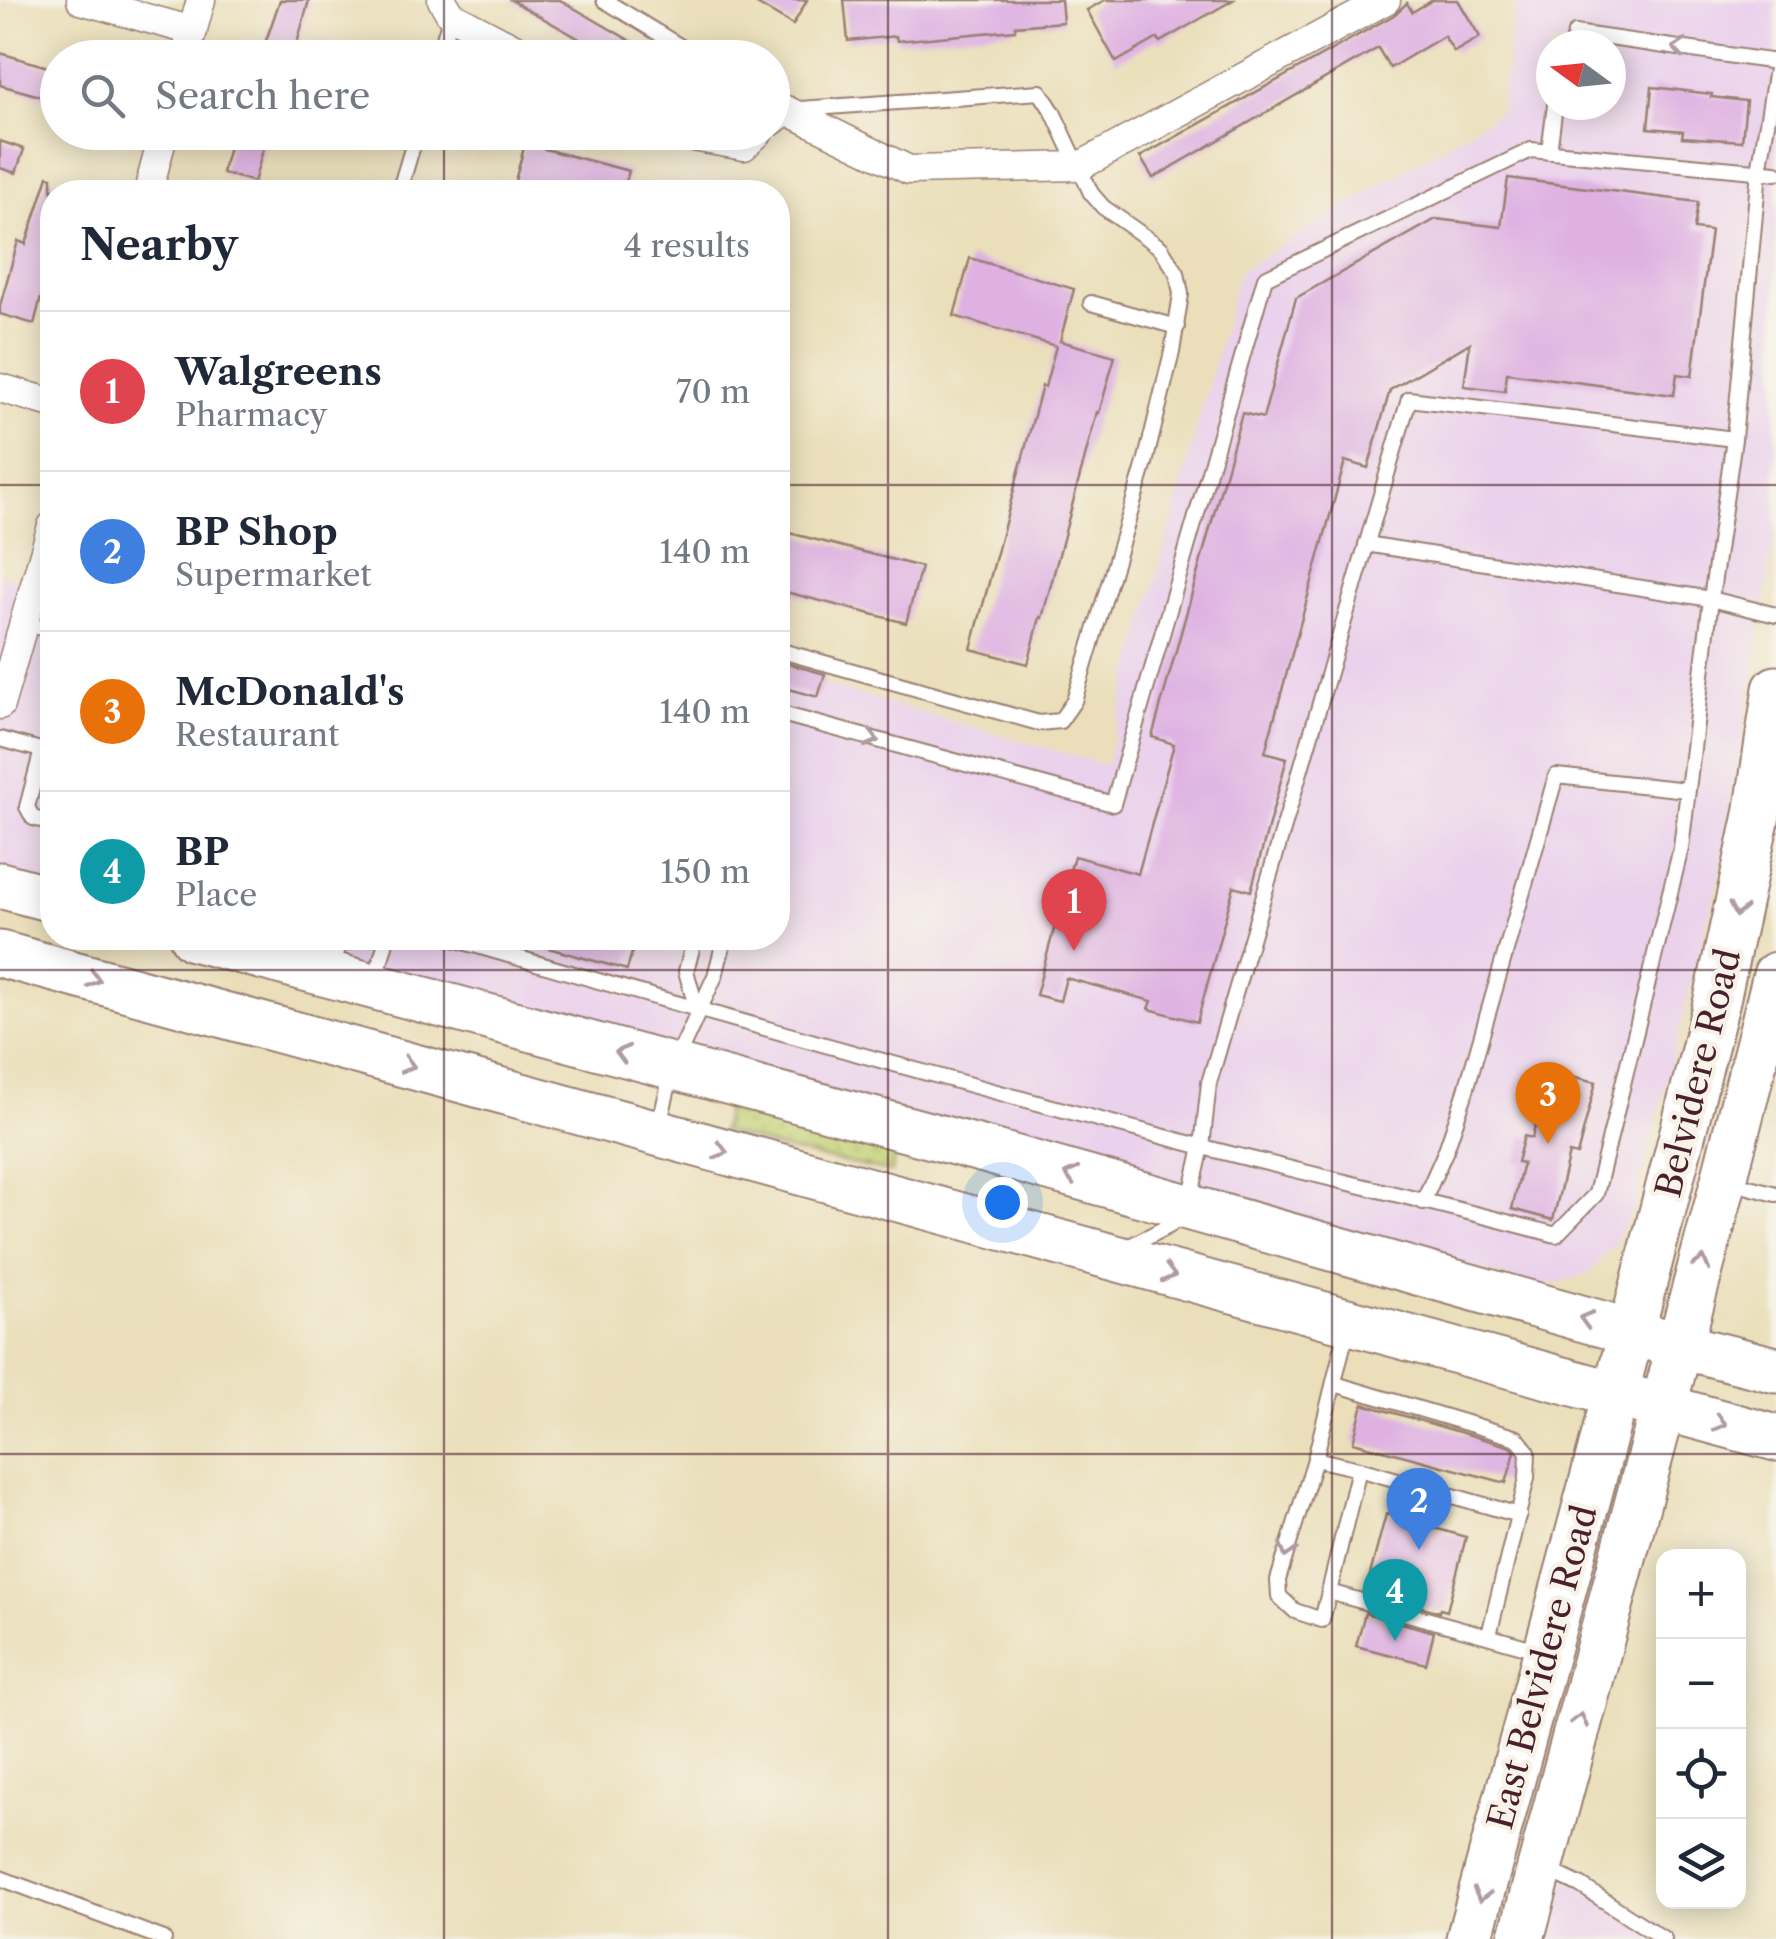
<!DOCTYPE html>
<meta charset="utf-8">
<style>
body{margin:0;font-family:"Libre Caslon Text",serif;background:#f2f2f3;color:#1f2937}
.controls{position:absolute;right:30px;bottom:30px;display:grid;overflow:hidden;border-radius:20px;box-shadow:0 5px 25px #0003}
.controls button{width:90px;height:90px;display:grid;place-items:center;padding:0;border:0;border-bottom:2px solid #e0e1e3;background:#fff;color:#1f2937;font:50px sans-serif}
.compass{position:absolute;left:1536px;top:30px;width:90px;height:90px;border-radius:50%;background:#fff;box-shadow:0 5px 25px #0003;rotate:285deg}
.you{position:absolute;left:1002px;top:1202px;width:35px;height:35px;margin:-25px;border:8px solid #fff;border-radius:50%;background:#1a73e8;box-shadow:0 0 0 15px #1a73e833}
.badge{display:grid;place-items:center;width:65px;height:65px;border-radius:50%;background:#c8321e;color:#fff;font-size:32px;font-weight:700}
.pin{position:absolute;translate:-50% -82px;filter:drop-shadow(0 2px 5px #0008)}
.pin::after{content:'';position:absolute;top:52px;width:35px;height:30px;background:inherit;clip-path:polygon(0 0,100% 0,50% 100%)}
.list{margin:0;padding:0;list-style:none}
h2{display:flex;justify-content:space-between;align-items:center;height:130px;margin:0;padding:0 40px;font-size:42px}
h2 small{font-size:32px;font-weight:400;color:#747a83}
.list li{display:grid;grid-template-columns:65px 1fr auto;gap:30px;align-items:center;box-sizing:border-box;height:160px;padding:0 40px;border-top:2px solid #e0e1e3}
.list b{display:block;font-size:38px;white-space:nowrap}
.list p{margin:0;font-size:32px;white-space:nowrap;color:#747a83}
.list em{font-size:32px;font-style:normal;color:#747a83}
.icon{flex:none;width:55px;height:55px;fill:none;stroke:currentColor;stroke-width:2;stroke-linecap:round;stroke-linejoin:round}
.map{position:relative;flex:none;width:1776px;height:1939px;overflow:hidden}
.search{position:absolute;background:#fff;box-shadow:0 5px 25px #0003;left:40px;top:40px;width:750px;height:110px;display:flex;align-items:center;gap:25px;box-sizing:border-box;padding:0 35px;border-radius:55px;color:#747a83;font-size:38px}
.panel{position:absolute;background:#fff;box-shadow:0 5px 25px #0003;left:40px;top:180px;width:750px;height:770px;border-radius:40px}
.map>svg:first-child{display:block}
.built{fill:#ead1ec;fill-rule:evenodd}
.grass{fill:url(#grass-dots);stroke:#867850;stroke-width:2.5}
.building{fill:#deb1e2}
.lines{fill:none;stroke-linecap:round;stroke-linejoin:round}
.service-casing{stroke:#9a7f72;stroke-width:18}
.minor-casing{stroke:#9a7f72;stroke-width:31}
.primary-casing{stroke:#9a7f72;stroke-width:49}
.service{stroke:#fff;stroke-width:14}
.minor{stroke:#fff;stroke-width:28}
.primary{stroke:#fff;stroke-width:45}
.oneway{stroke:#ae9aa0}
.grid{fill:none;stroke:#4a1f2b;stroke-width:2.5;stroke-opacity:0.55}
.labels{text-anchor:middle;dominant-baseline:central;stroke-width:9;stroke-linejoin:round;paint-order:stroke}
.street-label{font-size:35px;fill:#4a1f2b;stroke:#f7f3e8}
</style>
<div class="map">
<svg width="1776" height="1939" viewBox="0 0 1776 1939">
<defs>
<pattern id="grass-dots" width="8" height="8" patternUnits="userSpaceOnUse" patternTransform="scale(2.5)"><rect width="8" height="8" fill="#c2d274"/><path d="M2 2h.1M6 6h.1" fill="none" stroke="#a8b465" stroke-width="1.8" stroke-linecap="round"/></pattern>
</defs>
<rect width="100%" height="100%" fill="#f7f3e8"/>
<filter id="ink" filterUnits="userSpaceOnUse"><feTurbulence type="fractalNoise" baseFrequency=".01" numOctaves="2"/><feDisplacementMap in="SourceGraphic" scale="20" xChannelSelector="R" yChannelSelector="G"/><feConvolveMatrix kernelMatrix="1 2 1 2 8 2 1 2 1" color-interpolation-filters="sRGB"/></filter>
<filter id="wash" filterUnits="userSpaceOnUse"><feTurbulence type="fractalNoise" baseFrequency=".0048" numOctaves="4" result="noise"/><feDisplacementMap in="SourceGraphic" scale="40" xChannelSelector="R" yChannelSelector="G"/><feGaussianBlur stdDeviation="2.25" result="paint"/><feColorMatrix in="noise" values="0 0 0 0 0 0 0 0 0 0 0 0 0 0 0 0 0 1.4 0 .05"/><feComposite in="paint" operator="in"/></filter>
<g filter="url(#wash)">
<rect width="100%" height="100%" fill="#eadfba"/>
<g class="built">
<path d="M 1516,0 L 1776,0 L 1776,528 L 1723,861 L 1633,1211 L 1613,1245 L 1588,1274 L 1541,1287 L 238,938 L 778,938 L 778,672 L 1106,765 L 1239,272 L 1500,112 ZM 1551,45 L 1611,45 L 1611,105 L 1551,105 Z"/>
<polygon points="0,575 52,590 52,887 0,872"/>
<polygon points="1571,1864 1682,1939 1549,1939"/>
</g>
<polygon class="grass" points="727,1102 896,1149 891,1172 784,1150 722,1131"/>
<g id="blocks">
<g class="building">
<polygon points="280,0 309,0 293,58 260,58"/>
<polygon points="511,0 560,0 660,58 613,58"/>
<polygon points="750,0 807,0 793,25"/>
<polygon points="844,0 1061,0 1063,22 1015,26 1015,30 897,41 896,36 848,41"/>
<polygon points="1105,0 1233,0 1160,42 1158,38 1116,62 1087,10"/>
<polygon points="1433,0 1458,0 1480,37 1454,52 1444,36 1390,68 1378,48 1153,178 1140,157 1394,15 1407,3 1412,12"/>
<polygon points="0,53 58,70 58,101 0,85"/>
<polygon points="1652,87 1712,94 1711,97 1746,101 1742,141 1682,137 1683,131 1648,128"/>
<polygon points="233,132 268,132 254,182 222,173"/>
<polygon points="0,141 24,149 16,173 0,168"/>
<polygon points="525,144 629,171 623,192 512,192"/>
<polygon points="48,176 52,177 52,256 34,324 0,314 0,306 18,241 26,244"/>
<polygon points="1508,178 1698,202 1694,229 1711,231 1692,376 1677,374 1674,395 1507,373 1505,391 1464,386 1470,343 1390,390 1368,468 1345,461 1265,752 1287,758 1251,891 1234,886 1197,1022 1149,1009 1152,1001 1066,978 1060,1001 1036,995 1074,856 1138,874 1174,744 1152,737 1242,413 1263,418 1296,298 1436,219 1501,227"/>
<polygon points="970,258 1074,289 1060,341 1115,356 1099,413 1097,412 1042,618 1040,617 1028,664 971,649 1042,386 1045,387 1056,346 954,316"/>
<polygon points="778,530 921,567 906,623 778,590"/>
<polygon points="778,661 825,674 818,697 778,686"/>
<polygon points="535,938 636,938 627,970 534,944"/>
<polygon points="1539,1068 1596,1082 1577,1155 1569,1153 1553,1220 1512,1209 1523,1163 1517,1162 1524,1136 1532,1138 1543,1093 1533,1090"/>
<polygon points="1363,1404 1511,1447 1515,1452 1506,1483 1353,1442"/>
<polygon points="1386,1514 1466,1537 1447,1611 1440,1609 1439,1612 1366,1590"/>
<polygon points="1365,1613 1434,1632 1426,1664 1356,1646"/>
</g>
</g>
</g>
<g filter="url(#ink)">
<use href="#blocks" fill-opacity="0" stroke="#9a7f72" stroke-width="2.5"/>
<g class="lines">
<defs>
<g id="service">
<polyline points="604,0 699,58"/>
<polyline points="1573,45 1575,33 1776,62"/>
<polyline points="438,58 451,15"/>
<polyline points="772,102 786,110 1040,92 1053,112 1091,193 1103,207 1161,248 1177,273 1181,294 1172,352 1145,463 1074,701 1060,721 1039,723 778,650"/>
<polyline points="1549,152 1555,105"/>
<polyline points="399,192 417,132"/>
<polyline points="1091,303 1177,327"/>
<polyline points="1734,439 1759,171 1776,69"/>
<polyline points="24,623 52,631"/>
<polyline points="778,713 1113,804 1265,278 1531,150 1776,173"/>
<polyline points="0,739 52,753"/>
<polyline points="42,750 27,807 33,818 52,823"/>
<path d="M 450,938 C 700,1011 951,1081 1203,1147 C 1320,1177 1439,1203 1556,1235 L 1596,1194 L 1681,848 L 1711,599 L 1366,544"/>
<polyline points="695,938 686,971 697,1010"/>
<polyline points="330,970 342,938"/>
<polyline points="375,981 387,938"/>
<polyline points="658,1130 673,1067 715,976 725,938"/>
<polyline points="1730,1182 1776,1194"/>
<polyline points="1423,1202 1446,1150 1464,1097 1556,776 1687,790"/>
<polyline points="1126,1248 1169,1226 1188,1208 1202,1147 1209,1083 1409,399 1734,439 1711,599 1776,615"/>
<polyline points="1348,1325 1315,1459 1359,1469 1329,1592 1541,1651"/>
<polyline points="1335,1384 1517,1438 1528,1452 1527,1478 1489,1635"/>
<polyline points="1315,1459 1278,1580 1279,1596 1295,1611 1322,1620 1329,1592"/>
<polyline points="1359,1469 1519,1515"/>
<polyline points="1546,1869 1580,1885 1664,1939"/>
<polyline points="0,1878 164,1939"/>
</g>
<g id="minor">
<polyline points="81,0 193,31"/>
<polyline points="442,0 451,15 533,58"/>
<polyline points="185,58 201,0"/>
<polyline points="772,121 786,110 909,170 1080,166 1386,0"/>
<polyline points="680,132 687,136 744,146 759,132"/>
<polyline points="148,192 164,132"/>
<polyline points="0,388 52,403"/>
<polyline points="0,705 52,526"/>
</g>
<g id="primary">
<polyline points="0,885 52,899"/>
<polyline points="193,938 992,1152 1680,1346 1776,1370"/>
<polyline points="0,954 1776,1438"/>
<polyline points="1469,1939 1599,1457 1717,1000 1757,815 1776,689"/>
<polyline points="1521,1939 1724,1180 1776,975"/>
</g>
</defs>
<use href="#service" class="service-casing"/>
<use href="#minor" class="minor-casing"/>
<use href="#primary" class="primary-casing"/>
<use href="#service" class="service"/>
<use href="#minor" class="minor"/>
<use href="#primary" class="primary"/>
</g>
<defs><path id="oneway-chevron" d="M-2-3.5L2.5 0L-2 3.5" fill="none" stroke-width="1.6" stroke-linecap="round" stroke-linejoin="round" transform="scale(2.5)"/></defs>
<g class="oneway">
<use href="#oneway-chevron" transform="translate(1679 48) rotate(-172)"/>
<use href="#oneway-chevron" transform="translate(872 739) rotate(15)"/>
<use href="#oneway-chevron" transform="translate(1737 910) rotate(102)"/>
<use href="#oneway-chevron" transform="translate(94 979) rotate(15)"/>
<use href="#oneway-chevron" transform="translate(622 1053) rotate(-165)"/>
<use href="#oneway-chevron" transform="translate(408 1065) rotate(15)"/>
<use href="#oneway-chevron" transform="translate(721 1151) rotate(15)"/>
<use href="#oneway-chevron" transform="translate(1071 1175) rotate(-164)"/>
<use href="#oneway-chevron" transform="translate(1702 1263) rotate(-75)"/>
<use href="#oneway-chevron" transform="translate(1169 1274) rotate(15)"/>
<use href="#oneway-chevron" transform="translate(1586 1319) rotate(-164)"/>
<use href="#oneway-chevron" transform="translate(1720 1423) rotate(15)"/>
<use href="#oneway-chevron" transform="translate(1287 1551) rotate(107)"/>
<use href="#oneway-chevron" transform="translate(1580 1720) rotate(-75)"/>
<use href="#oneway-chevron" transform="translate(1481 1895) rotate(105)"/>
</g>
</g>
<path class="grid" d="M 444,0 L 444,58M 888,0 L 888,1939M 1332,0 L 1332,1939M 444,132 L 444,192M 0,485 L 52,485M 778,485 L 1776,485M 444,938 L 444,1939M 0,970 L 1776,970M 0,1454 L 1776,1454"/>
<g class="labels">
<g class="street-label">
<text transform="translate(1698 1073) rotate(-76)">Belvidere Road</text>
<text transform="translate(1542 1667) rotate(-75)">East Belvidere Road</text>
</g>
</g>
</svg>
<div class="controls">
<button>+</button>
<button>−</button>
<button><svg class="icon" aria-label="locate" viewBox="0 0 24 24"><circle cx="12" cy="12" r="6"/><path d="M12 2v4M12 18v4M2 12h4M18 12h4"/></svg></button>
<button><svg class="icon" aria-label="layers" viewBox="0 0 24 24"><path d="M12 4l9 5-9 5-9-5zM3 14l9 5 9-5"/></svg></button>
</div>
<svg class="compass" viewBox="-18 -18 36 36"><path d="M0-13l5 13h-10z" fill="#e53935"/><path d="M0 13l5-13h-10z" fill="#747a83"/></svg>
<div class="you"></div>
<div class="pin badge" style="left:1074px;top:951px;background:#e0444e">1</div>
<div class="pin badge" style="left:1419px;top:1550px;background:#3f7fe0">2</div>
<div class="pin badge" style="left:1548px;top:1144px;background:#e8710a">3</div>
<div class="pin badge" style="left:1395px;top:1641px;background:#0f9aa8">4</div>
<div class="search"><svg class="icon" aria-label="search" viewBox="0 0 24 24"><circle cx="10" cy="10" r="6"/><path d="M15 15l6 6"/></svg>Search here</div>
<section class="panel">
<h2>Nearby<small>4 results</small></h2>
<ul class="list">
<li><span class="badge" style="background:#e0444e">1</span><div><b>Walgreens</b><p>Pharmacy</p></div><em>70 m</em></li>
<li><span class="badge" style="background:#3f7fe0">2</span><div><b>BP Shop</b><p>Supermarket</p></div><em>140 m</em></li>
<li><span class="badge" style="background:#e8710a">3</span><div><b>McDonald's</b><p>Restaurant</p></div><em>140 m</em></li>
<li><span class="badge" style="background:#0f9aa8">4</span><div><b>BP</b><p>Place</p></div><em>150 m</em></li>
</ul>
</section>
</div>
